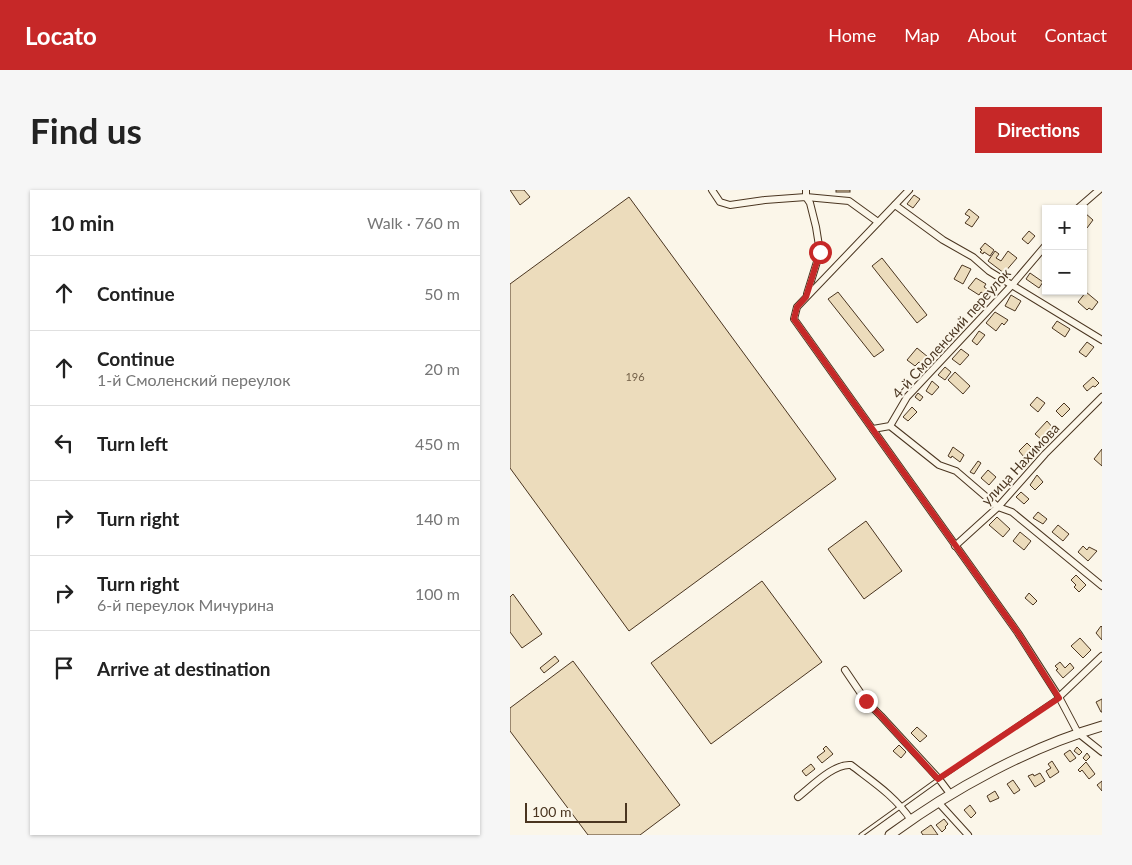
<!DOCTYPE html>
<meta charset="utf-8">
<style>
body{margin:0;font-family:Lato,sans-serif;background:#f6f6f6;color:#222}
.controls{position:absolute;right:15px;top:15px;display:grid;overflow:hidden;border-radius:0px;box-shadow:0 1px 4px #0004}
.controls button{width:45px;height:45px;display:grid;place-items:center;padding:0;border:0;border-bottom:1px solid #e0e0e0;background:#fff;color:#222;font:25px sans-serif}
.scale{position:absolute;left:15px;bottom:12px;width:102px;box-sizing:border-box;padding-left:5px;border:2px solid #4a3520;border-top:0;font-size:14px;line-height:18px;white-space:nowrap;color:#4a3520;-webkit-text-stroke:4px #fbf6e9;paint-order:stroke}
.stop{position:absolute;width:15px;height:15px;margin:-11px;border:4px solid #c62828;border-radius:50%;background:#fff}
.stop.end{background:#c62828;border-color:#fff;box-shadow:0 1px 5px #0008}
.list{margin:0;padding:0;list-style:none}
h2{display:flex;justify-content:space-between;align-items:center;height:65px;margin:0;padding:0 20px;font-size:21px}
h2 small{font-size:16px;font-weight:400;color:#767676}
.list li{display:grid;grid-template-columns:32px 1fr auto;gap:15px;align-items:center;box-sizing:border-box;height:75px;padding:0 20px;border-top:1px solid #e0e0e0}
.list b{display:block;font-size:19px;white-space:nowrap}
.list p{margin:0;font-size:16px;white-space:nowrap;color:#767676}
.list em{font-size:16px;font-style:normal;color:#767676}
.icon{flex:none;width:28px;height:28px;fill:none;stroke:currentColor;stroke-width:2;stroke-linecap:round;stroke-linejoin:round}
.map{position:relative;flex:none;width:592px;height:645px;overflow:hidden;border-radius:0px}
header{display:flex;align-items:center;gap:30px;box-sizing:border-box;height:70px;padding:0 25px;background:#c62828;color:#fff}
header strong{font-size:24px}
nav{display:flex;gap:28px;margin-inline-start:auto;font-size:18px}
.intro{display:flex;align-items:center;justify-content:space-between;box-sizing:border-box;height:120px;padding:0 30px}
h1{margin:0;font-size:35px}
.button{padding:12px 22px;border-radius:0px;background:#c62828;color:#fff;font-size:18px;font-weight:700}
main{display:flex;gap:30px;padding:0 30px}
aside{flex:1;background:#fff;border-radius:0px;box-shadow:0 1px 4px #0004}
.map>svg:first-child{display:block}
.building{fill:#ecdcbc;stroke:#4a3520}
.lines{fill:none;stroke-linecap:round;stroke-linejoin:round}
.service-casing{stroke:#4a3520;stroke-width:5}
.minor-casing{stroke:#4a3520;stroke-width:8}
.secondary-casing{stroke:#4a3520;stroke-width:11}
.service{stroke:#fbf6e9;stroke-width:3}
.minor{stroke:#fbf6e9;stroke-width:6}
.secondary{stroke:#fbf6e9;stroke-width:9}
.route{stroke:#c62828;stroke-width:6}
.labels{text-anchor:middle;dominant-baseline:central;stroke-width:4;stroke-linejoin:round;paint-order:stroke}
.number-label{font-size:11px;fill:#725f47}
.street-label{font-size:14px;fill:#4a3520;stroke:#fbf6e9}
</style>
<header>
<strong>Locato</strong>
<nav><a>Home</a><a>Map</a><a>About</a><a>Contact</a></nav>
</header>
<div class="intro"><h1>Find us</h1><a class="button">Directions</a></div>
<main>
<aside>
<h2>10 min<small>Walk · 760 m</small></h2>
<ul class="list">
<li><svg class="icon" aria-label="ahead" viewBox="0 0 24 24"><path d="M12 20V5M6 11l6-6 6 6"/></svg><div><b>Continue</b></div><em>50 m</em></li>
<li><svg class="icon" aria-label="ahead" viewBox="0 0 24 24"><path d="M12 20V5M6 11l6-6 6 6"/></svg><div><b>Continue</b><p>1-й Смоленский переулок</p></div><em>20 m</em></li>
<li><svg class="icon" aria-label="left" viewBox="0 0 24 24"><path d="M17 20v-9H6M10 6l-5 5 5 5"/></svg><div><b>Turn left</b></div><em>450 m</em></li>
<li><svg class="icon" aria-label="right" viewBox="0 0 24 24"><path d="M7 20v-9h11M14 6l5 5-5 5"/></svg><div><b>Turn right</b></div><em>140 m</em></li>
<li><svg class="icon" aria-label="right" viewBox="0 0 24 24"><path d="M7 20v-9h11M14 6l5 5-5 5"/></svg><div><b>Turn right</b><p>6-й переулок Мичурина</p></div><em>100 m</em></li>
<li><svg class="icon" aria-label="arrive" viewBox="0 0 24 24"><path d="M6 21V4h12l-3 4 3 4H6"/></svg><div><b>Arrive at destination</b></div></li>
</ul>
</aside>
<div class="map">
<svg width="592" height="645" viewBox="0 0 592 645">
<rect width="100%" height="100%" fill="#fbf6e9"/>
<g class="building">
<polygon points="0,0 14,0 20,7 10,15"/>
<rect x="326" y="0" width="14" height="2"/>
<polygon points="404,5 410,9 403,18 397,14"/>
<polygon points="119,7 326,289 119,441 0,278 0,94"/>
<polygon points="459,19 469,27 462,37 455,33 460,27 455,24"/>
<polygon points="575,23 583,30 577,38 574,36 573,37 573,25"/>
<polygon points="519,41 525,46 518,54 512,49"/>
<polygon points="475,53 484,60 480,66 474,62 473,64 470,62 472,60 470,59"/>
<polygon points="485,61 489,64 486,68 491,71 498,61 507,68 494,83 478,71"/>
<polygon points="372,68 417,125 407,133 362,76"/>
<polygon points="452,75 461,79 453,94 444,89"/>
<polygon points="520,83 533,92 529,98 516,89"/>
<polygon points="466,88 476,94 474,97 477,99 474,104 471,102 469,105 458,98"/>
<polygon points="328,102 374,160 364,167 318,109"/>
<polygon points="576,102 588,112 582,120 579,118 577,120 568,112"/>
<polygon points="501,105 511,111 505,121 495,116"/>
<polygon points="485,122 498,130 494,135 492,133 486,141 476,133"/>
<polygon points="547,131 560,139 555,147 542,138"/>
<polygon points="469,141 475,145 467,155 462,151"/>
<polygon points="577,152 584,157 576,167 569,162"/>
<polygon points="407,158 418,167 412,174 409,172 405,176 397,170"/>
<polygon points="451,159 459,165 450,175 442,169"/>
<polygon points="435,177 441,182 435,190 428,185"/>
<polygon points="445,182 460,196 453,204 438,190"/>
<polygon points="583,187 589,193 585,197 583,196 577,201 573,196"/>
<polygon points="422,191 429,197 422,205 416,201"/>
<polygon points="408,203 413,207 410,211 405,207"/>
<polygon points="527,207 535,213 528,222 520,215"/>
<polygon points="554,213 560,219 552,227 546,221"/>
<polygon points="402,217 407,222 398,231 393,227"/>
<polygon points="537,231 543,238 532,250 525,244"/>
<polygon points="517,253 523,259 514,267 509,261"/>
<polygon points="443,257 454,265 450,272 442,266 441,268 438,266"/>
<polygon points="592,259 592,276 584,269"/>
<polygon points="468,271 471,273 464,284 460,282"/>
<polygon points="478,280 486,287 479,295 471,288"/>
<polygon points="527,285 533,292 525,300 520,295"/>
<polygon points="511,302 519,309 514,314 506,307"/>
<polygon points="528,322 537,329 533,334 523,328"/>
<polygon points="487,327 500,339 493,347 479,335"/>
<polygon points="356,331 392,381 354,409 318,359"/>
<polygon points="548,335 559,344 553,351 542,342"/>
<polygon points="510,342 521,351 514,360 503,351"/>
<polygon points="573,356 577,360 579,357 587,361 578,371 568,362"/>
<polygon points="566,385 576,395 569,402 564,397 566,395 561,390"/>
<polygon points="252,391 312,472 201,554 141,473"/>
<polygon points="519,403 527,411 523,415 515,408"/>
<polygon points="3,404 32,444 12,458 0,442 0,407"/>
<polygon points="591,436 592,437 592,450 586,443"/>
<polygon points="570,448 581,460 573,468 561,456"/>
<polygon points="45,466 49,471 34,483 30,478"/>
<polygon points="63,471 170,615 130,645 78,645 0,541 0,518"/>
<polygon points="550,472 555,478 560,473 564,478 553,488 546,480 548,479 545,476"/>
<polygon points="592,509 592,522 591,522 586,512"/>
<polygon points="407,537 417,546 410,552 401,543"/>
<polygon points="389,555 396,562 391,568 383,561"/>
<polygon points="316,556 323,564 312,573 307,567 315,561 313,559"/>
<polygon points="567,557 572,562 569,565 564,561"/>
<polygon points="560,560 566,568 560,572 554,564"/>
<polygon points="577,563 580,567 576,571 573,568"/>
<polygon points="542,571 549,582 540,588 536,581 541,578 538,574"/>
<polygon points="576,572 585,584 579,589 572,580 570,582 568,580"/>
<polygon points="301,574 305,579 296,586 292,581"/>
<polygon points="530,583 535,591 525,597 518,586 523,584 524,586"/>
<polygon points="503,590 510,600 504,604 497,594"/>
<polygon points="592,591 592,601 587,595"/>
<polygon points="485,601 489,608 480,612 477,606"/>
<polygon points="460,615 466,623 461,628 454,620"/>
<polygon points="434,629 438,634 435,637 436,638 432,642 426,635"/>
<polygon points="421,635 428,645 413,645 411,642"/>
</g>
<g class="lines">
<defs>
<polyline id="service" points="351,645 429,589 549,507"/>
<g id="minor">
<polyline points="202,0 210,12 220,15 255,10 296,7 339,11 368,32"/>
<polyline points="296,0 296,7 300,13 306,37 310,62 297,104"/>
<polyline points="399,0 287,117 284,129 508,443 549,507 568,543 592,562"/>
<polyline points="385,15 433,50 463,67 479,81 592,150"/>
<polyline points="567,19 589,0"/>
<polyline points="380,236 429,275 446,281 488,317 502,322 592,396"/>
<polyline points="363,239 380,236 397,207 502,95 536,55"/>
<polyline points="445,356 488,317 535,264 592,207"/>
<polyline points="335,480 356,511 371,526 429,589 441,605"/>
<polyline points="549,507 592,466"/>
<path d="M 288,607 C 301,597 324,573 341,575 C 363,592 385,606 401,630"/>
<polyline points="428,612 458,645"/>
</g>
<path id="secondary" d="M 380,645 C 441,600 519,557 592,536"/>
</defs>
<use href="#service" class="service-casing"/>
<use href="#minor" class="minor-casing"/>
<use href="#secondary" class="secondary-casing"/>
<use href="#service" class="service"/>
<use href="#minor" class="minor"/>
<use href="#secondary" class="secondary"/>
</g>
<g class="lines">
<polyline class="route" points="310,62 296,107 287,117 284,129 508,443 549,508 428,589 371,526 356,511"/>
</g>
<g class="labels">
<g class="number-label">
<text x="125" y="186">196</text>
</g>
<g class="street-label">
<text transform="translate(441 143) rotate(-48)">4-й Смоленский переулок</text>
<text transform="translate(510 274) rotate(-47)">улица Нахимова</text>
</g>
</g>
</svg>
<div class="controls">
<button>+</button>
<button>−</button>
</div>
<div class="scale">100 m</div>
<div class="stop" style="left:310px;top:62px"></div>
<div class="stop end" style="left:356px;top:511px"></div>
</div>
</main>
